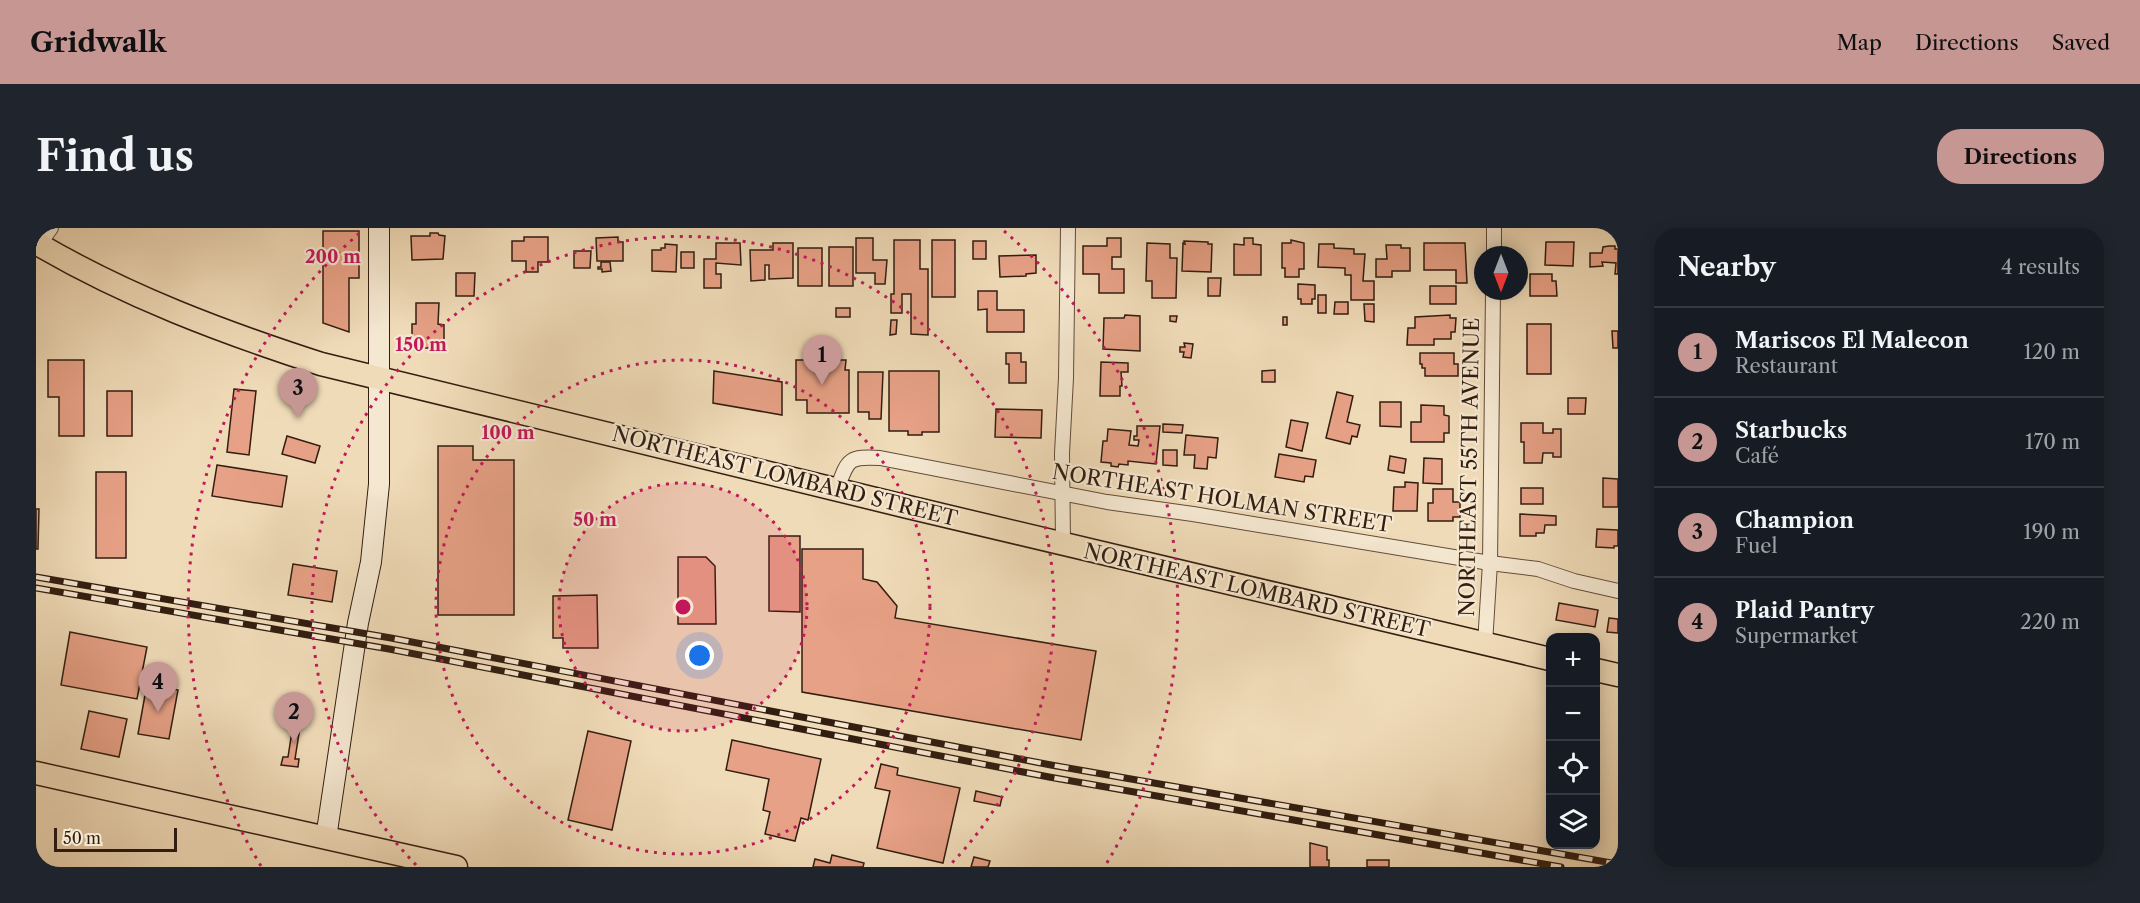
<!DOCTYPE html>
<meta charset="utf-8">
<style>
body{margin:0;font-family:"Libre Caslon Text",serif;background:#20242c;color:#f1f3f6}
.controls{position:absolute;right:18px;bottom:18px;display:grid;overflow:hidden;border-radius:12px;box-shadow:0 3px 15px #0003}
.controls button{width:54px;height:54px;display:grid;place-items:center;padding:0;border:0;border-bottom:2px solid #363941;background:#171b24;color:#f1f3f6;font:30px sans-serif}
.compass{position:absolute;left:1438px;top:18px;width:54px;height:54px;border-radius:50%;background:#171b24;box-shadow:0 3px 15px #0003;rotate:180deg}
.scale{position:absolute;left:18px;bottom:15px;width:123px;box-sizing:border-box;padding-left:6px;border:3px solid #321d10;border-top:0;font-size:16px;line-height:21px;white-space:nowrap;color:#321d10;-webkit-text-stroke:4px #f5e8d1;paint-order:stroke}
.you{position:absolute;left:664px;top:428px;width:21px;height:21px;margin:-15px;border:4px solid #fff;border-radius:50%;background:#1a73e8;box-shadow:0 0 0 9px #1a73e833}
.badge{display:grid;place-items:center;width:39px;height:39px;border-radius:50%;background:#c59692;color:#111;font-size:20px;font-weight:700}
.pin{position:absolute;translate:-50% -50px;filter:drop-shadow(0 2px 3px #0008)}
.pin::after{content:'';position:absolute;top:32px;width:21px;height:18px;background:inherit;clip-path:polygon(0 0,100% 0,50% 100%)}
.list{margin:0;padding:0;list-style:none}
h2{display:flex;justify-content:space-between;align-items:center;height:78px;margin:0;padding:0 24px;font-size:26px}
h2 small{font-size:20px;font-weight:400;color:#9ea1a6}
.list li{display:grid;grid-template-columns:39px 1fr auto;gap:18px;align-items:center;box-sizing:border-box;height:90px;padding:0 24px;border-top:2px solid #363941}
.list b{display:block;font-size:22px;white-space:nowrap}
.list p{margin:0;font-size:20px;white-space:nowrap;color:#9ea1a6}
.list em{font-size:20px;font-style:normal;color:#9ea1a6}
.icon{flex:none;width:33px;height:33px;fill:none;stroke:currentColor;stroke-width:2;stroke-linecap:round;stroke-linejoin:round}
.map{position:relative;flex:none;width:1582px;height:639px;overflow:hidden;border-radius:24px}
header{display:flex;align-items:center;gap:36px;box-sizing:border-box;height:84px;padding:0 30px;background:#c59692;color:#111}
header strong{font-size:28px}
nav{display:flex;gap:33px;margin-inline-start:auto;font-size:21px}
.intro{display:flex;align-items:center;justify-content:space-between;box-sizing:border-box;height:144px;padding:0 36px}
h1{margin:0;font-size:42px}
.button{padding:15px 27px;border-radius:24px;background:#c59692;color:#111;font-size:21px;font-weight:700}
main{display:flex;gap:36px;padding:0 36px}
aside{flex:1;background:#171b24;border-radius:24px;box-shadow:0 3px 15px #0003}
.map>svg:first-child{display:block}
.building{fill:#e7a186;stroke:#321d10;stroke-width:1.5}
.lines{fill:none;stroke-linecap:round;stroke-linejoin:round}
.street-casing{stroke:#624c3a;stroke-width:16}
.secondary-casing{stroke:#321d10;stroke-width:22}
.primary-casing{stroke:#321d10;stroke-width:25}
.street{stroke:#f5e8d1;stroke-width:14}
.secondary{stroke:#f5e8d1;stroke-width:20}
.primary{stroke:#f0dbb8;stroke-width:22}
.rail-casing{stroke:#321d10;stroke-width:7}
.rail{stroke:#f5e8d1;stroke-width:4.5;stroke-dasharray:14;stroke-linecap:butt}
.ring{fill:none;stroke:#c2185b;stroke-width:3;stroke-dasharray:3 6}
.labels{text-anchor:middle;dominant-baseline:central;stroke-width:4.5;stroke-linejoin:round;paint-order:stroke}
.street-label{font-size:21px;fill:#321d10;stroke:#f5e8d1}
.centre{fill:#c2185b;stroke:#f5e8d1;stroke-width:3}
.ring-label{font-size:18px;text-anchor:middle;font-weight:bold;fill:#c2185b;stroke:#f5e8d1;stroke-width:4.5;stroke-linejoin:round;paint-order:stroke}
</style>
<header>
<strong>Gridwalk</strong>
<nav><a>Map</a><a>Directions</a><a>Saved</a></nav>
</header>
<div class="intro"><h1>Find us</h1><a class="button">Directions</a></div>
<main>
<div class="map">
<svg width="1582" height="639" viewBox="0 0 1582 639">
<rect width="100%" height="100%" fill="#f0dbb8"/>
<filter id="stains"><feTurbulence type="fractalNoise" baseFrequency=".00333" numOctaves="4"/><feColorMatrix values="0 0 0 0 .2 0 0 0 0 .09 0 0 0 0 .02 0 0 0 .5 -.17"/></filter>
<radialGradient id="worn" r=".72"><stop offset=".6" stop-color="#630" stop-opacity="0"/><stop offset="1" stop-color="#630" stop-opacity=".3"/></radialGradient>
<g class="building">
<polygon points="287,3 323,3 323,50 313,50 313,104 287,95"/>
<polygon points="394,5 402,5 403,7 409,8 407,31 376,32 375,8 394,8"/>
<polygon points="488,9 512,9 512,34 502,34 502,44 490,44 490,33 476,33 476,13 488,13"/>
<polygon points="582,9 582,14 587,14 587,33 561,33 560,10"/>
<polygon points="820,10 837,10 837,32 851,32 849,56 839,56 839,45 820,45"/>
<polygon points="1071,10 1085,10 1085,29 1076,29 1076,41 1088,41 1088,65 1063,65 1063,46 1047,46 1047,18 1071,18"/>
<polygon points="1208,10 1217,10 1217,16 1225,17 1225,47 1198,47 1198,16 1208,17"/>
<polygon points="858,12 884,12 884,41 892,41 892,107 875,106 875,66 866,66 866,85 855,85 855,66 858,66"/>
<rect x="896" y="12" width="23" height="57"/>
<polygon points="1255,12 1268,15 1268,41 1263,41 1263,49 1249,49 1249,40 1246,40 1246,15 1255,15"/>
<rect x="937" y="13" width="13" height="18"/>
<polygon points="1148,13 1172,14 1172,16 1176,16 1175,44 1146,43 1147,15 1149,16"/>
<polygon points="1510,14 1538,14 1537,38 1509,37"/>
<polygon points="680,15 704,15 705,37 680,35 680,46 685,46 685,60 668,60 668,31 680,31"/>
<polygon points="737,15 757,15 757,50 733,51 733,37 729,37 729,52 715,53 714,22 737,22"/>
<polygon points="1111,15 1134,16 1134,30 1141,30 1140,70 1116,70 1116,53 1110,53"/>
<polygon points="1388,15 1429,15 1431,55 1420,55 1420,42 1388,42"/>
<polygon points="629,16 641,17 640,44 616,43 616,22 625,22 625,20 629,20"/>
<polygon points="1283,16 1298,16 1298,20 1318,21 1318,26 1329,26 1327,53 1338,53 1338,72 1315,72 1315,47 1309,47 1309,40 1282,39"/>
<polygon points="1350,17 1365,17 1365,20 1374,20 1374,43 1356,43 1356,49 1340,49 1340,31 1351,31"/>
<polygon points="1573,18 1579,18 1579,21 1582,21 1582,46 1579,46 1580,35 1566,34 1567,38 1554,39 1554,25 1566,25 1567,19"/>
<rect x="793" y="19" width="24" height="39"/>
<rect x="762" y="20" width="24" height="38"/>
<polygon points="538,23 555,23 554,40 538,40"/>
<rect x="645" y="24" width="13" height="16"/>
<polygon points="1000,27 1000,45 990,46 990,48 964,49 963,28"/>
<polygon points="565,34 574,34 575,43 566,44 566,41 562,41 562,39 565,39"/>
<polygon points="420,45 439,45 438,68 420,68"/>
<polygon points="1494,46 1516,46 1516,53 1520,53 1521,68 1494,68"/>
<polygon points="1172,50 1185,50 1184,68 1172,68"/>
<polygon points="1262,56 1279,57 1279,71 1276,71 1276,76 1265,76 1265,71 1262,71"/>
<rect x="1394" y="58" width="26" height="18"/>
<polygon points="942,63 961,63 961,82 988,82 988,104 951,104 951,81 942,82"/>
<rect x="1282" y="67" width="8" height="18"/>
<polygon points="1299,74 1312,74 1312,86 1298,86"/>
<polygon points="380,75 403,75 402,96 408,97 408,120 376,120 376,96 380,96"/>
<polygon points="1328,76 1338,76 1338,94 1329,93"/>
<rect x="800" y="80" width="14" height="9"/>
<polygon points="1089,87 1104,88 1104,123 1067,121 1068,90 1088,90"/>
<polygon points="1414,87 1414,90 1420,90 1419,104 1415,104 1415,111 1398,111 1398,117 1371,117 1372,100 1379,100 1379,89"/>
<polygon points="1134,88 1141,88 1140,94 1134,93"/>
<rect x="1247" y="89" width="4" height="8"/>
<polygon points="855,92 861,92 860,106 854,107"/>
<rect x="1491" y="96" width="24" height="50"/>
<polygon points="1576,103 1582,103 1582,120 1577,120"/>
<polygon points="1148,115 1157,116 1155,130 1147,129 1148,124 1144,124 1144,119 1149,119"/>
<polygon points="970,125 985,125 985,134 990,134 990,155 973,155 973,136 970,136"/>
<polygon points="1384,125 1418,125 1418,136 1422,136 1422,148 1389,148 1389,140 1386,140 1386,136 1384,136"/>
<polygon points="12,132 48,132 48,208 23,208 23,169 12,169"/>
<polygon points="760,132 810,132 809,142 813,142 813,185 771,185 771,172 760,172"/>
<polygon points="1065,134 1092,135 1092,144 1085,144 1086,158 1084,158 1084,168 1064,168"/>
<polygon points="1239,142 1239,154 1226,154 1226,143"/>
<polygon points="678,143 746,154 746,187 677,175"/>
<polygon points="853,143 903,143 903,204 886,204 886,207 872,207 872,203 853,203"/>
<polygon points="822,144 847,144 845,191 833,191 833,184 822,184"/>
<polygon points="198,161 220,163 213,227 191,224"/>
<rect x="71" y="163" width="25" height="45"/>
<polygon points="1301,164 1317,168 1311,194 1324,197 1321,209 1316,208 1314,216 1290,210"/>
<polygon points="1532,170 1550,170 1549,186 1532,186"/>
<polygon points="1344,174 1365,174 1365,199 1344,198"/>
<polygon points="1385,177 1408,178 1408,187 1413,188 1413,205 1408,205 1408,214 1375,214 1375,194 1385,194"/>
<polygon points="960,181 1006,182 1005,210 959,209"/>
<polygon points="1255,192 1272,195 1266,223 1250,219"/>
<polygon points="1485,195 1507,195 1507,205 1517,205 1517,201 1525,201 1525,229 1517,229 1517,225 1507,225 1506,235 1488,235 1488,214 1485,214"/>
<polygon points="1127,196 1147,197 1146,205 1127,204"/>
<polygon points="1101,198 1124,198 1120,236 1092,233 1092,237 1083,236 1082,239 1075,238 1075,235 1065,234 1067,213 1071,213 1072,201 1095,203 1093,217 1102,218 1103,212 1098,212 1098,208 1101,208"/>
<polygon points="1150,207 1182,210 1180,230 1172,229 1171,241 1158,240 1159,227 1148,227"/>
<polygon points="251,208 284,218 279,235 246,226"/>
<polygon points="402,218 437,218 437,232 478,232 478,387 402,387"/>
<polygon points="1127,222 1141,222 1141,238 1127,237"/>
<polygon points="1243,226 1280,232 1277,249 1269,248 1268,254 1239,249"/>
<polygon points="1354,228 1370,231 1368,245 1352,242"/>
<polygon points="1388,230 1406,231 1406,256 1387,255"/>
<polygon points="181,237 251,248 246,279 176,268"/>
<rect x="60" y="244" width="30" height="86"/>
<polygon points="1567,250 1582,251 1582,279 1567,279"/>
<polygon points="1369,254 1382,255 1381,283 1357,283 1358,259 1369,259"/>
<rect x="1485" y="260" width="22" height="16"/>
<polygon points="1397,261 1417,261 1417,274 1424,274 1424,289 1417,289 1417,293 1392,293 1392,275 1397,275"/>
<polygon points="0,281 3,281 2,321 0,321"/>
<polygon points="1484,286 1520,288 1520,297 1509,297 1508,305 1500,305 1500,308 1484,308"/>
<polygon points="1561,301 1582,302 1582,318 1578,318 1578,320 1560,319"/>
<polygon points="733,308 764,308 764,384 733,383"/>
<polygon points="766,321 827,321 827,351 841,354 861,378 859,390 1060,423 1045,512 766,464"/>
<polygon points="642,329 670,329 679,338 680,396 642,396"/>
<polygon points="257,336 301,343 296,374 252,367"/>
<polygon points="561,367 562,420 527,420 527,410 517,410 517,368"/>
<polygon points="1523,375 1562,382 1559,399 1520,392"/>
<polygon points="1573,390 1582,391 1582,405 1571,404"/>
<polygon points="34,404 111,419 101,471 25,457"/>
<polygon points="111,456 142,462 133,511 102,506"/>
<polygon points="53,483 91,491 83,529 45,521"/>
<polygon points="257,497 264,499 259,531 263,531 262,539 245,537 247,529 252,529"/>
<polygon points="552,503 595,513 576,602 532,592"/>
<polygon points="696,512 785,531 772,592 765,590 759,613 729,606 734,584 727,582 733,551 690,542"/>
<polygon points="845,536 862,540 861,547 924,560 907,635 841,620 854,563 839,560"/>
<polygon points="940,563 966,569 964,578 938,573"/>
<polygon points="1274,615 1291,619 1291,632 1293,632 1293,639 1274,639"/>
<polygon points="796,627 828,635 827,639 777,639 779,631 794,635"/>
<polygon points="938,629 954,633 952,639 935,639"/>
<rect x="1331" y="632" width="22" height="7"/>
</g>
<g class="lines">
<defs>
<g id="street">
<polyline points="3,17 15,0"/>
<polyline points="1458,27 1458,0"/>
<path d="M 801,261 C 812,232 811,228 844,230 L 1071,274 L 1157,286 L 1454,335 L 1502,341 L 1538,353 L 1582,363"/>
<polyline points="1027,315 1026,225 1030,150 1032,0"/>
<polyline points="1449,416 1454,335 1457,63"/>
</g>
<polyline id="secondary" points="290,610 322,395 335,334 343,256 343,0"/>
<g id="primary">
<path d="M 0,15 C 90,68 186,104 285,136 L 872,279 L 1514,431"/>
<polyline points="1560,442 1582,447"/>
<polyline points="0,545 420,639"/>
</g>
</defs>
<use href="#street" class="street-casing"/>
<use href="#secondary" class="secondary-casing"/>
<use href="#primary" class="primary-casing"/>
<use href="#street" class="street"/>
<use href="#secondary" class="secondary"/>
<use href="#primary" class="primary"/>
<defs>
<g id="rail">
<polyline points="0,349 355,410 1015,537 1582,636"/>
<polyline points="0,360 353,421 1013,549 1525,639"/>
</g>
</defs>
<use href="#rail" class="rail-casing"/>
<use href="#rail" class="rail"/>
</g>
<circle cx="647" cy="379" r="124" fill="#c2185b" fill-opacity=".12"/>
<g class="ring">
<circle cx="647" cy="379" r="124"/>
<circle cx="647" cy="379" r="247"/>
<path d="M380 637A371 371 0 1 1 914 637"/>
<path d="M225 638A495 495 0 0 1 326 3M968 3A495 495 0 0 1 1069 638"/>
</g>
<g class="labels">
<g class="street-label">
<text transform="translate(1433 239) rotate(-89)">NORTHEAST 55TH AVENUE</text>
<text transform="translate(749 248) rotate(14)">NORTHEAST LOMBARD STREET</text>
<text transform="translate(1186 270) rotate(9)">NORTHEAST HOLMAN STREET</text>
<text transform="translate(1221 362) rotate(13)">NORTHEAST LOMBARD STREET</text>
</g>
</g>
<circle cx="647" cy="379" r="9" class="centre"/>
<g class="ring-label">
<text x="297" y="35">200 m</text>
<text x="385" y="123">150 m</text>
<text x="472" y="211">100 m</text>
<text x="559" y="298">50 m</text>
</g>
<rect width="100%" height="100%" filter="url(#stains)"/>
<rect width="100%" height="100%" fill="url(#worn)"/>
</svg>
<div class="controls">
<button>+</button>
<button>−</button>
<button><svg class="icon" aria-label="locate" viewBox="0 0 24 24"><circle cx="12" cy="12" r="6"/><path d="M12 2v4M12 18v4M2 12h4M18 12h4"/></svg></button>
<button><svg class="icon" aria-label="layers" viewBox="0 0 24 24"><path d="M12 4l9 5-9 5-9-5zM3 14l9 5 9-5"/></svg></button>
</div>
<svg class="compass" viewBox="-18 -18 36 36"><path d="M0-13l5 13h-10z" fill="#e53935"/><path d="M0 13l5-13h-10z" fill="#9ea1a6"/></svg>
<div class="scale">50 m</div>
<div class="you"></div>
<div class="pin badge" style="left:786px;top:157px">1</div>
<div class="pin badge" style="left:258px;top:514px">2</div>
<div class="pin badge" style="left:262px;top:190px">3</div>
<div class="pin badge" style="left:122px;top:484px">4</div>
</div>
<aside>
<h2>Nearby<small>4 results</small></h2>
<ul class="list">
<li><span class="badge">1</span><div><b>Mariscos El Malecon</b><p>Restaurant</p></div><em>120 m</em></li>
<li><span class="badge">2</span><div><b>Starbucks</b><p>Café</p></div><em>170 m</em></li>
<li><span class="badge">3</span><div><b>Champion</b><p>Fuel</p></div><em>190 m</em></li>
<li><span class="badge">4</span><div><b>Plaid Pantry</b><p>Supermarket</p></div><em>220 m</em></li>
</ul>
</aside>
</main>
